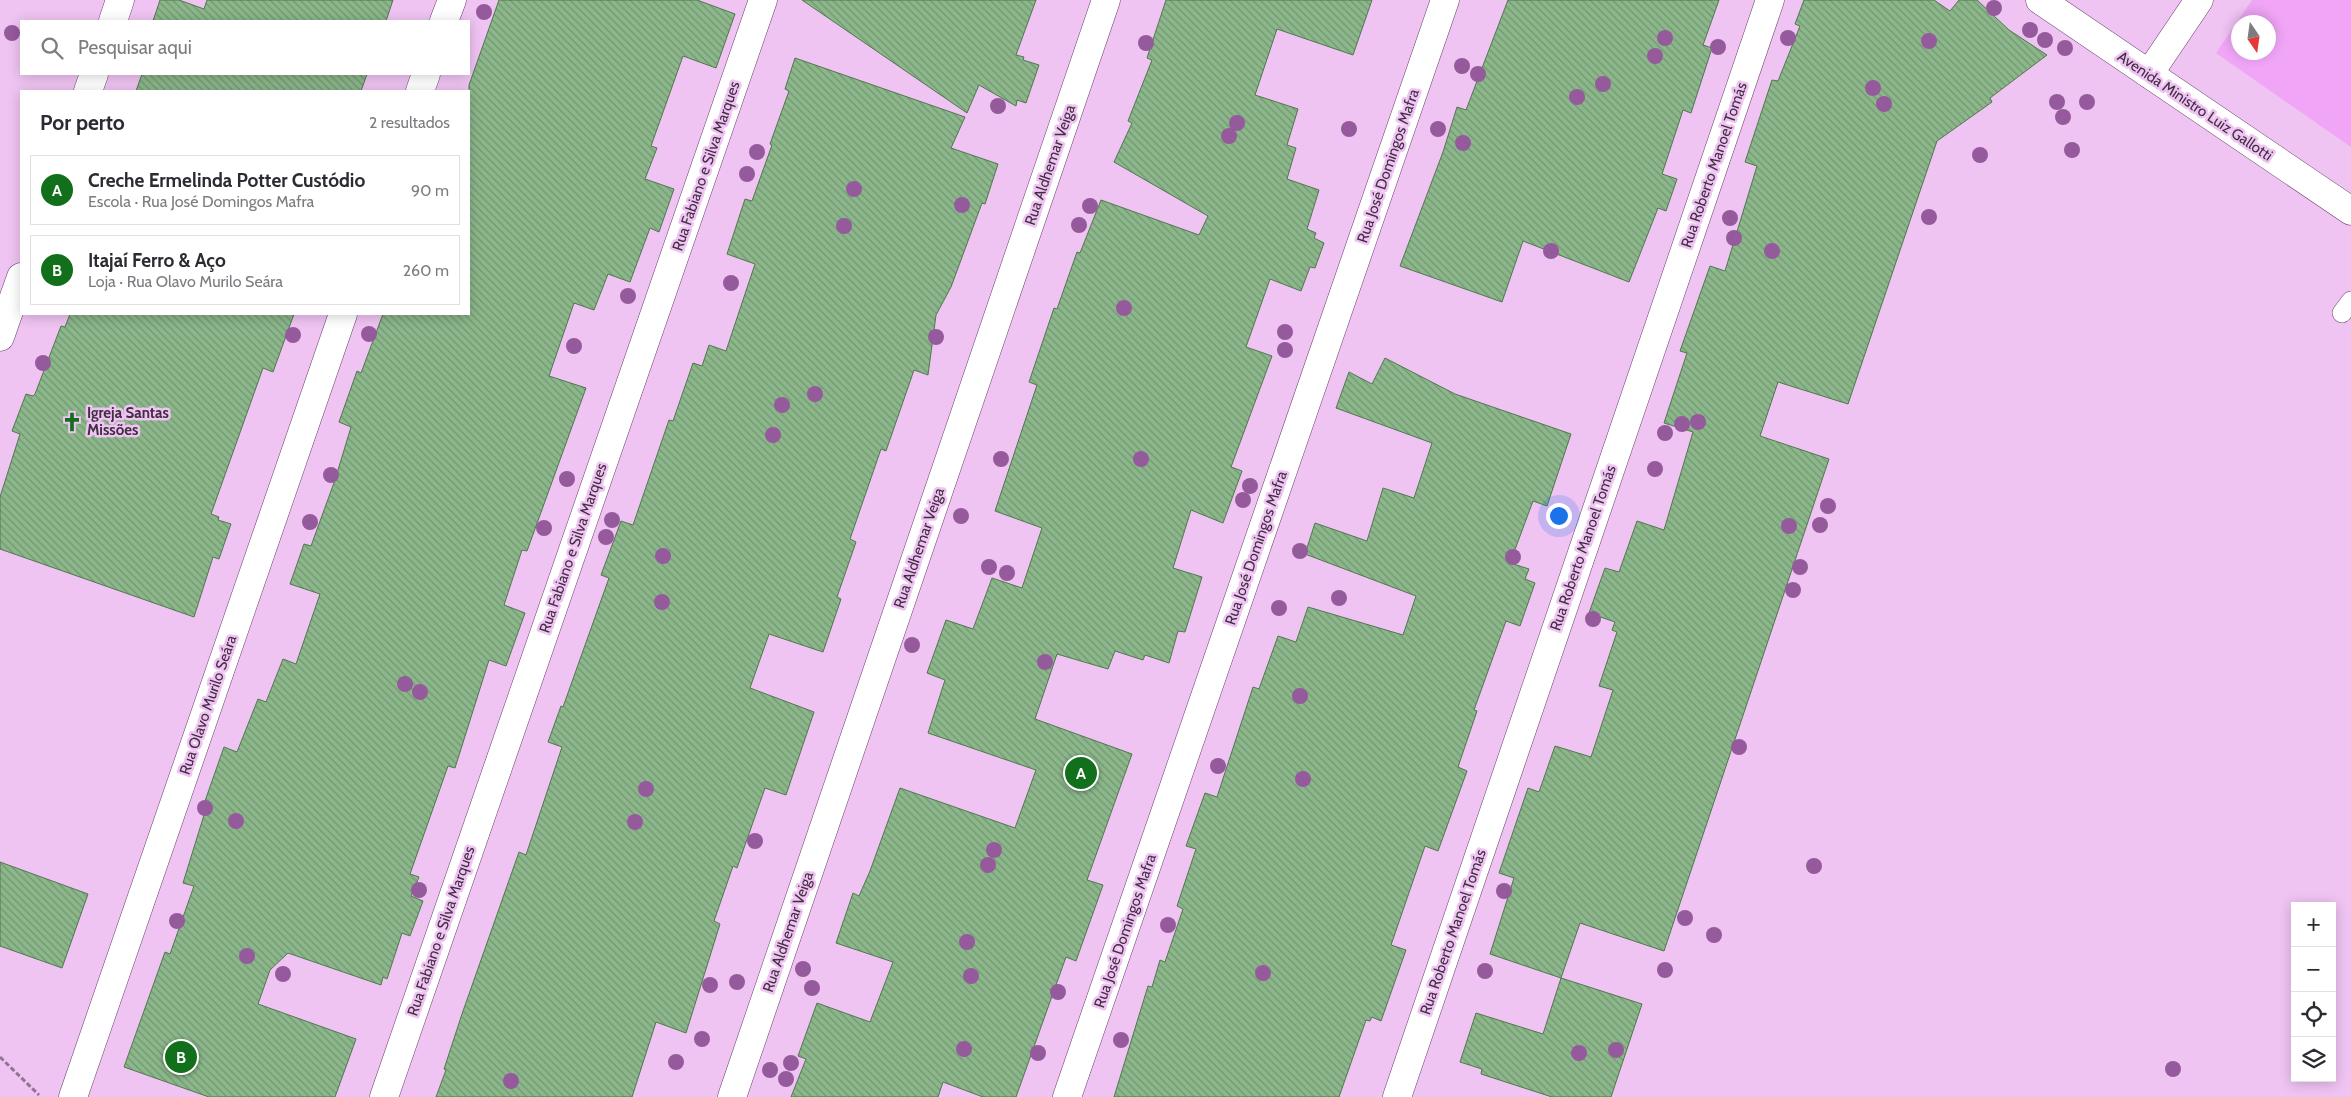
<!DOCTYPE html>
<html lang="pt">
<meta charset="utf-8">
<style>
body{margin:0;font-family:Cabin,sans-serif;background:#f2f2f3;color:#2b2b33}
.controls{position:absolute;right:15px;bottom:15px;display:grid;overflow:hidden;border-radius:0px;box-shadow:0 2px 12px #0003}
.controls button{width:45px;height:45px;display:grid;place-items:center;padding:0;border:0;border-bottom:1px solid #e1e1e2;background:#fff;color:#2b2b33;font:25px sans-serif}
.compass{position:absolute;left:2231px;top:15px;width:45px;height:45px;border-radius:50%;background:#fff;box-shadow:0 2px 12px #0003;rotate:167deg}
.you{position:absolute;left:1558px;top:515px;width:18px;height:18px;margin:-12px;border:4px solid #fff;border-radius:50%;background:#1a73e8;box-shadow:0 0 0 8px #1a73e833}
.badge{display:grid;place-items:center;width:32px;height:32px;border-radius:50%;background:#126f1c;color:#fff;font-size:16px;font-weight:700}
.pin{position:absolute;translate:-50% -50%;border:2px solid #fff;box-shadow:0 1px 5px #0006}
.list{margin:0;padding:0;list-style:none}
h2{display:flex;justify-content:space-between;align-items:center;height:65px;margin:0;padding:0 20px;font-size:21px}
h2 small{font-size:16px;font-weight:400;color:#7c7c81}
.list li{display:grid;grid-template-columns:32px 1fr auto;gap:15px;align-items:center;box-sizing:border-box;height:70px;margin:0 10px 10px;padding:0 10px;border:1px solid #e1e1e2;border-radius:0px}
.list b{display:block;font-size:19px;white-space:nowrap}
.list p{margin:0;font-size:16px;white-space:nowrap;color:#7c7c81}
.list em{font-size:16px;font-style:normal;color:#7c7c81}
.icon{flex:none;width:28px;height:28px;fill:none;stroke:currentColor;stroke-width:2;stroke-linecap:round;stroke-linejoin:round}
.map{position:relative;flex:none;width:2351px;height:1097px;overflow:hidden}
.search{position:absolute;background:#fff;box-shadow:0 2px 12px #0003;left:20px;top:20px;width:450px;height:55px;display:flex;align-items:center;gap:12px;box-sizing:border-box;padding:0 18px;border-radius:0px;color:#7c7c81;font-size:19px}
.panel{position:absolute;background:#fff;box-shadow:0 2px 12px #0003;left:20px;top:90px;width:450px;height:225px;border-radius:0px}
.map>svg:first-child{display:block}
.green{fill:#f0a5f7;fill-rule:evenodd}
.building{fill:url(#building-back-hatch);stroke:#4f784e}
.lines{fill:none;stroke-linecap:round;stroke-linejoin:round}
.service-casing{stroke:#664069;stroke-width:20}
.minor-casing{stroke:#664069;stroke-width:29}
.tertiary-casing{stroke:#664069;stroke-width:29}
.path{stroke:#917393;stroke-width:3;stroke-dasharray:5 2.5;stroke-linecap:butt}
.service{stroke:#fff;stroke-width:19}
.minor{stroke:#fff;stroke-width:28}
.tertiary{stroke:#fff;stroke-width:28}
.tree{fill:#955a9b}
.labels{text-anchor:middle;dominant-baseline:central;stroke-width:5;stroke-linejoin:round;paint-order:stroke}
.street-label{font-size:15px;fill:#402e41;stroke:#efc3f2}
.poi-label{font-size:15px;font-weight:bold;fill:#402e41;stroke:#efc3f2;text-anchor:start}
</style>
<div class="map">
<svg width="2351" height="1097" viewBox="0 0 2351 1097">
<defs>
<pattern id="building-back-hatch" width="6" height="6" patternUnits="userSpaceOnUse" patternTransform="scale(1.25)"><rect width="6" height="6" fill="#8bb78a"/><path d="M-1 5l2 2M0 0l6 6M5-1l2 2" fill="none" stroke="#739572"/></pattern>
</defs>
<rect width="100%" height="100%" fill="#efc3f2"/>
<path class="green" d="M 2252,0 L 2351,0 L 2351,147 L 2216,53 ZM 2268,22 L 2268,52 L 2238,52 L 2238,22 Z"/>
<g class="building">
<polygon points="160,0 179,0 204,9 207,0 393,0 386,21 153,21"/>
<polygon points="499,0 697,0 735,14 716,68 683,56 651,146 657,148 645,179 674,189 659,232 650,228 630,282 608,274 594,310 574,303 549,376 586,388 527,551 522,550 504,605 525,613 506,666 489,660 455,768 448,766 410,874 419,877 411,896 423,901 410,936 402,933 387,979 383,977 381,985 288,953 270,970 258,1004 356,1039 335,1097 209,1097 124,1067 165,952 170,954 194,886 183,883 208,802 205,801 224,747 237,752 258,699 266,702 283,659 296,664 320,594 290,584 304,544 311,546 335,480 351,427 339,422 357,371 361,373 383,314 469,314 469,85"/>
<polygon points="802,0 1036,0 1016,55 1024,57 1023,60 1039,65 1026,103 1017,100 1016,106 979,85 967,113"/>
<polygon points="1166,0 1372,0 1353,55 1277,29 1255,95 1298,109 1287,145 1296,148 1287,179 1319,190 1307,229 1316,233 1314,238 1324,243 1315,268 1310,267 1301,291 1270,279 1246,347 1272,356 1231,467 1242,471 1223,523 1191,510 1173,568 1202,577 1185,632 1178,631 1169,663 1145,655 1143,660 1115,651 1108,669 1057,654 1035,719 1132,754 1087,880 1103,885 1076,961 1066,957 1016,1097 983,1097 943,1082 938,1097 791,1097 806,1059 798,1056 817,1003 870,1022 893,962 836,943 853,893 859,896 870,871 900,788 1015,828 1036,770 928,733 945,680 927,673 946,620 973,629 992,578 1022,588 1042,528 995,511 1037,385 1029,382 1054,308 1057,309 1077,252 1080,253 1101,200 1199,235 1208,216 1114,162 1132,123 1128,121 1152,60 1147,58"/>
<polygon points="1508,0 1719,0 1703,45 1712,48 1691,113 1683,110 1662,174 1677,179 1666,211 1658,208 1629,282 1523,241 1502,302 1400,266 1443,152 1457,107 1466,110"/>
<polygon points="1804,0 1934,0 1950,11 1959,0 1977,0 2009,30 2047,55 1990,98 1992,102 1937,141 1848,404 1778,382 1760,436 1829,459 1664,951 1580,923 1561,978 1490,954 1514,878 1499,873 1528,788 1539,792 1555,746 1591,757 1613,690 1599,686 1617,632 1612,630 1615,622 1589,613 1605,568 1619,572 1637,521 1664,530 1693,432 1664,423 1687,353 1680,351 1710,266 1725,271 1757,166 1745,162 1772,80 1778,81 1800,26 1795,24"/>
<polygon points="795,58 965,117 951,148 998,164 985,204 982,203 951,287 936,315 928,375 914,370 886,451 881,449 850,539 856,542 837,597 841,599 823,652 769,634 750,688 814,712 786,795 765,788 737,868 733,866 714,921 720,924 686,1033 656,1022 632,1097 436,1097 446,1070 444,1069 462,1014 519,852 526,855 562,747 548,742 561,706 563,707 609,578 601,575 621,521 633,525 669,420 673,421 693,363 702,366 709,345 726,351 755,264 727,254 745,199 752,201 772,145 770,144 789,91 785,89"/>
<polygon points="142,74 367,74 361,91 136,91"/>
<polygon points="70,314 294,314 273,372 263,368 211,514 219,517 218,520 231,524 219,559 213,557 194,617 0,549 0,497 20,434 12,431 26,394 33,396 35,394 61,326 65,327"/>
<polygon points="1385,358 1455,394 1571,434 1547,506 1533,501 1510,563 1529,569 1525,579 1535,583 1520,626 1506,621 1474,710 1477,711 1458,767 1467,771 1438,851 1425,846 1391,945 1406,950 1381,1021 1372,1017 1370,1021 1366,1020 1339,1097 1114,1097 1148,986 1152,987 1160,960 1165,962 1183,909 1177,906 1196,849 1186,846 1205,793 1217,797 1253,687 1259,689 1278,636 1296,642 1308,607 1403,635 1416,596 1305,554 1315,523 1367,541 1383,488 1414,498 1432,443 1336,408 1349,372 1372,384"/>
<polygon points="0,862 88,894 62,968 0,946"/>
<polygon points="1561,978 1642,1004 1611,1097 1552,1097 1481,1074 1482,1069 1460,1062 1476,1013 1543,1034"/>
</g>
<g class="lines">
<defs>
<polyline id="service" points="2342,313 2351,301"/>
<g id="minor">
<polyline points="113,21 120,0"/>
<polyline points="444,21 452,0"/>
<polyline points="2149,74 2199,0"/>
<polyline points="88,91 94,74"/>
<polyline points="420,91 426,74"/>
<polyline points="0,337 21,277"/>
<polyline points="73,1097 343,314"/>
<polyline points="384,1097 763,0"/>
<polyline points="732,1097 1106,0"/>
<polyline points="1067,1097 1445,0"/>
<polyline points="1397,1097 1770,0"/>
</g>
<polyline id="tertiary" points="2040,0 2351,211"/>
</defs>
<use href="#service" class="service-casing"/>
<use href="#minor" class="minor-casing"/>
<use href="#tertiary" class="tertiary-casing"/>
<polyline class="path" points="0,1057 39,1095"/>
<use href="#service" class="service"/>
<use href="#minor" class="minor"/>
<use href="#tertiary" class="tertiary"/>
</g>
<g class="tree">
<circle cx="1994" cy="8" r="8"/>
<circle cx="484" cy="12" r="8"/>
<circle cx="2030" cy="30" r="8"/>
<circle cx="12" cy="33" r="8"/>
<circle cx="1665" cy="38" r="8"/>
<circle cx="1788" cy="38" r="8"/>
<circle cx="2045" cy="40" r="8"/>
<circle cx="1929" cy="41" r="8"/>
<circle cx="1146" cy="43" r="8"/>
<circle cx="1718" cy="47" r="8"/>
<circle cx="2065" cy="48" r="8"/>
<circle cx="1655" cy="56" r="8"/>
<circle cx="1462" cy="66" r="8"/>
<circle cx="1478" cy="74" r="8"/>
<circle cx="1603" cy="84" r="8"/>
<circle cx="1873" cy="88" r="8"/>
<circle cx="1577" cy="97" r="8"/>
<circle cx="2057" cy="102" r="8"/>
<circle cx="2087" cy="102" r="8"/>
<circle cx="1884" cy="104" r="8"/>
<circle cx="998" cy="106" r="8"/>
<circle cx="2063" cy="117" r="8"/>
<circle cx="1237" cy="123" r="8"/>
<circle cx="1349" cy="129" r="8"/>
<circle cx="1438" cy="129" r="8"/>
<circle cx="1229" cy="136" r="8"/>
<circle cx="1463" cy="143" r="8"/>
<circle cx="2072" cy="150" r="8"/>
<circle cx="757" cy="152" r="8"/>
<circle cx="1980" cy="155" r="8"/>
<circle cx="747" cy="174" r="8"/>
<circle cx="854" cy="189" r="8"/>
<circle cx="962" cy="205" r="8"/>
<circle cx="1090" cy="206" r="8"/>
<circle cx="1929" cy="217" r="8"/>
<circle cx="1730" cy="218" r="8"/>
<circle cx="1079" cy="225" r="8"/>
<circle cx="844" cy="226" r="8"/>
<circle cx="1734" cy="238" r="8"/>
<circle cx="1551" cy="251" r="8"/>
<circle cx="1772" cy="251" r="8"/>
<circle cx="731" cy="283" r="8"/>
<circle cx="628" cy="296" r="8"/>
<circle cx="1124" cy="308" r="8"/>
<circle cx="1285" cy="332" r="8"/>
<circle cx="369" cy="334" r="8"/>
<circle cx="293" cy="335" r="8"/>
<circle cx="936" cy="337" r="8"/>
<circle cx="574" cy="346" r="8"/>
<circle cx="1285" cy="350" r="8"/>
<circle cx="43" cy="363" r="8"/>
<circle cx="815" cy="394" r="8"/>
<circle cx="782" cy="405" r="8"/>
<circle cx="1698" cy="422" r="8"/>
<circle cx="1682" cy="424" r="8"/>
<circle cx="1665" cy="433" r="8"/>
<circle cx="773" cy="435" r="8"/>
<circle cx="1001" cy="459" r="8"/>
<circle cx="1141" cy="459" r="8"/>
<circle cx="1655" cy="469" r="8"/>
<circle cx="331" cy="475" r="8"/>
<circle cx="567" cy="479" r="8"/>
<circle cx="1250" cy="486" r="8"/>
<circle cx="1243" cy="500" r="8"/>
<circle cx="1828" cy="506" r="8"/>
<circle cx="961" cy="516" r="8"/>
<circle cx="612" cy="520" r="8"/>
<circle cx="310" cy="522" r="8"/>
<circle cx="1820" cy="525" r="8"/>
<circle cx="1789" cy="526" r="8"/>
<circle cx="544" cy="528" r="8"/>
<circle cx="606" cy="537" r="8"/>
<circle cx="1300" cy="551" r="8"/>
<circle cx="663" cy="556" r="8"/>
<circle cx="1513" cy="557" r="8"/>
<circle cx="989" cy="567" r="8"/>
<circle cx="1800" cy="567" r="8"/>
<circle cx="1007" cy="573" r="8"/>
<circle cx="1793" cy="590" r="8"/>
<circle cx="1339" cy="598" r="8"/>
<circle cx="662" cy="602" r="8"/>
<circle cx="1279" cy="608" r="8"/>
<circle cx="1593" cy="619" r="8"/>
<circle cx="912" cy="645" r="8"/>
<circle cx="1045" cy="662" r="8"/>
<circle cx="405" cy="684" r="8"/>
<circle cx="420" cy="692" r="8"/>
<circle cx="1300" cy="696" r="8"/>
<circle cx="1739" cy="747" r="8"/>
<circle cx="1218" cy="766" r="8"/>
<circle cx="1303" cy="779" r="8"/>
<circle cx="646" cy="789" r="8"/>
<circle cx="205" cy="808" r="8"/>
<circle cx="236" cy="821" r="8"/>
<circle cx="635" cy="822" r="8"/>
<circle cx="755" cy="841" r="8"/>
<circle cx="994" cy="850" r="8"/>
<circle cx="988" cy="865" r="8"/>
<circle cx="1814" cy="866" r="8"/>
<circle cx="419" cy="890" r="8"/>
<circle cx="1504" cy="891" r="8"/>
<circle cx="1685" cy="918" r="8"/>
<circle cx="177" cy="921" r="8"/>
<circle cx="1168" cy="925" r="8"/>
<circle cx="1714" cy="935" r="8"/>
<circle cx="967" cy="942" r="8"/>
<circle cx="247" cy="956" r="8"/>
<circle cx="803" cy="969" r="8"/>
<circle cx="1665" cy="970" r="8"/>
<circle cx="1485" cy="971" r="8"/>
<circle cx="1263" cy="973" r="8"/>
<circle cx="283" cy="974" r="8"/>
<circle cx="971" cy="976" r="8"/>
<circle cx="737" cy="982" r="8"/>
<circle cx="710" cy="985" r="8"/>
<circle cx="812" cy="988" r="8"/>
<circle cx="1058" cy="992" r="8"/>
<circle cx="702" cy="1039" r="8"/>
<circle cx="1121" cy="1040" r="8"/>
<circle cx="964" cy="1049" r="8"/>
<circle cx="1616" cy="1050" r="8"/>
<circle cx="1038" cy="1053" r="8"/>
<circle cx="1579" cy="1053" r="8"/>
<circle cx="676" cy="1062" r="8"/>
<circle cx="791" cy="1063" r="8"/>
<circle cx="2173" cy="1069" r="8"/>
<circle cx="770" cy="1070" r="8"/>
<circle cx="786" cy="1079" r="8"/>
<circle cx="511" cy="1081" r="8"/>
</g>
<defs>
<symbol id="church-bare" viewBox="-9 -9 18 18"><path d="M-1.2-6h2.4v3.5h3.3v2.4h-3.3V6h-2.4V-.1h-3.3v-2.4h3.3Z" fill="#126f1c" stroke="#efc3f2" stroke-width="2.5" paint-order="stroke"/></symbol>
</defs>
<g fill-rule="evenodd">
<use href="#church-bare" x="58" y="408" width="28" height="28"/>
</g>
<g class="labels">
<g class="street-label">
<text transform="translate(2195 106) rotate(34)">Avenida Ministro Luiz Gallotti</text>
<text transform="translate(1050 165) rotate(-71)">Rua Aldhemar Veiga</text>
<text transform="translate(1714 165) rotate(-71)">Rua Roberto Manoel Tomás</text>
<text transform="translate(706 166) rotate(-71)">Rua Fabiano e Silva Marques</text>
<text transform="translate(1388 166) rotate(-71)">Rua José Domingos Mafra</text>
<text transform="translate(573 548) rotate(-71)">Rua Fabiano e Silva Marques</text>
<text transform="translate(919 548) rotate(-71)">Rua Aldhemar Veiga</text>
<text transform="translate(1256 548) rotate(-71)">Rua José Domingos Mafra</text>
<text transform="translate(1583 548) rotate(-71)">Rua Roberto Manoel Tomás</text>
<text transform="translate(208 705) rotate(-71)">Rua Olavo Murilo Seára</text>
<text transform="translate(441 931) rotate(-71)">Rua Fabiano e Silva Marques</text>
<text transform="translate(1125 931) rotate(-71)">Rua José Domingos Mafra</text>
<text transform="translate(788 932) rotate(-71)">Rua Aldhemar Veiga</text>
<text transform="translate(1453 932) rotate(-71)">Rua Roberto Manoel Tomás</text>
</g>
<g class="poi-label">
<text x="87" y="413">Igreja Santas<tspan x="87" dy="17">Missões</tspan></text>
</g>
</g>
</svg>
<div class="controls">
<button>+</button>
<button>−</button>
<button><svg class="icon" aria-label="locate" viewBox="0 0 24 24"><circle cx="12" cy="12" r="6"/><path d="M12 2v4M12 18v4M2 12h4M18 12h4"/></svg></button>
<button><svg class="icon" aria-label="layers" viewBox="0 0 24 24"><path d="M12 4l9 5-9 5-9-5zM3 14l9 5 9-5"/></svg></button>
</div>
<svg class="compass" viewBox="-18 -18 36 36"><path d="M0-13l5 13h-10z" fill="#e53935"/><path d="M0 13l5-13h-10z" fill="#7c7c81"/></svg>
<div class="you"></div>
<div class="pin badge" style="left:1081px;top:773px">A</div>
<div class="pin badge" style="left:181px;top:1057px">B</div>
<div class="search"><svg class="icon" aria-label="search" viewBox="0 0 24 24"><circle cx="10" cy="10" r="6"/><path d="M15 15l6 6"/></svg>Pesquisar aqui</div>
<section class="panel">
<h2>Por perto<small>2 resultados</small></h2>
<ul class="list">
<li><span class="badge">A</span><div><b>Creche Ermelinda Potter Custódio</b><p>Escola · Rua José Domingos Mafra</p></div><em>90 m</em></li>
<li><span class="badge">B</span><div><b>Itajaí Ferro &amp; Aço</b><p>Loja · Rua Olavo Murilo Seára</p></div><em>260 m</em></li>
</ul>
</section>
</div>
